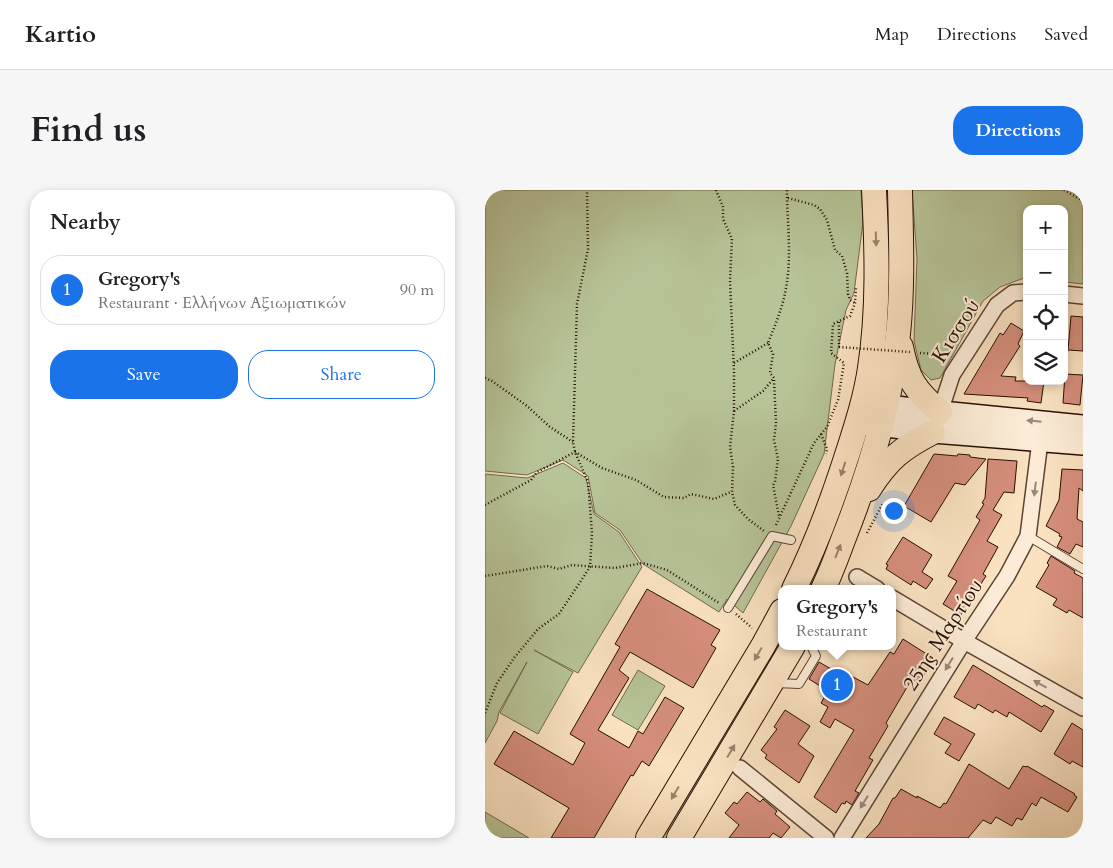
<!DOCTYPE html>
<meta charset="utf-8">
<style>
body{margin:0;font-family:Cardo,serif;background:#f6f6f6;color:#202124}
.controls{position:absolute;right:15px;top:15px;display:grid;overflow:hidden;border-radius:10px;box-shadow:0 2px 8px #0003}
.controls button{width:45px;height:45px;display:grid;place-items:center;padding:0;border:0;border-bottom:1px solid #e0e0e0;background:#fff;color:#202124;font:25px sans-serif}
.you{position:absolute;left:408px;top:320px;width:18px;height:18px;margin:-12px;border:4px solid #fff;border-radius:50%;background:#1a73e8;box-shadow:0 0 0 8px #1a73e833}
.badge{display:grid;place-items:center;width:32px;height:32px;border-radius:50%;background:#1a73e8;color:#fff;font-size:16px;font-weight:700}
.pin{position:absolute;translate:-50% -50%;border:2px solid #fff;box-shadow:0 1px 5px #0006}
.popup{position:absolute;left:293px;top:395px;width:118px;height:65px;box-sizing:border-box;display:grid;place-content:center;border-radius:10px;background:#fff;filter:drop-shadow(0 1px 4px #0005);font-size:16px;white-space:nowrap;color:#757577}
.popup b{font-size:19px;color:#202124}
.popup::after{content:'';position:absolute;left:50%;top:100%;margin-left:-10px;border:10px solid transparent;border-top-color:#fff}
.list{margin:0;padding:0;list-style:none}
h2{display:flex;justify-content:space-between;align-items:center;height:65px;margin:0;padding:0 20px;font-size:21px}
h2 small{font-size:16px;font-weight:400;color:#757577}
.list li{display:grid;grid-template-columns:32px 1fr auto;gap:15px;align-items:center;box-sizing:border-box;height:70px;margin:0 10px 10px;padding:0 10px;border:1px solid #e0e0e0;border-radius:20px}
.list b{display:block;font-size:19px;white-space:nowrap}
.list p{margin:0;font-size:16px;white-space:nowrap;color:#757577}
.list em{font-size:16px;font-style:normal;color:#757577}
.actions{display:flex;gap:10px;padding:15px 20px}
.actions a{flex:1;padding:11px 0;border:1px solid #1a73e8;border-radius:20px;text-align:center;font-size:18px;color:#1a73e8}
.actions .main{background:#1a73e8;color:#fff}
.icon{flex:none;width:28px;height:28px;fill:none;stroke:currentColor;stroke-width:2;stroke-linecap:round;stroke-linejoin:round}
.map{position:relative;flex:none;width:598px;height:648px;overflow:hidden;border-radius:20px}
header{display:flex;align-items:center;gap:30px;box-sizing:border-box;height:70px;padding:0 25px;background:#fff;border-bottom:1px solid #e0e0e0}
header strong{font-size:24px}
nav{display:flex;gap:28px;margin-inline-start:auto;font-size:18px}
.intro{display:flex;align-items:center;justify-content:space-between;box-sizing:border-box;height:120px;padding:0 30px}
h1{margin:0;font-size:35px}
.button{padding:12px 22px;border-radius:20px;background:#1a73e8;color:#fff;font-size:18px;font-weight:700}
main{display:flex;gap:30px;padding:0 30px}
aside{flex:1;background:#fff;border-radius:20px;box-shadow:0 2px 8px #0003}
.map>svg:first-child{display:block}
.green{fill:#b7c498;stroke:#6f694e}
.building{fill:#d58e7c;stroke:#270e03}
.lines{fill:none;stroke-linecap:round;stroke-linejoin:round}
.lane-casing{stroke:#5c4332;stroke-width:10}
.street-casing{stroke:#5c4332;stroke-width:18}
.secondary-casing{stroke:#270e03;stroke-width:24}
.primary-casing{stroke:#270e03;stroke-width:26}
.path{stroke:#270e03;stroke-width:2.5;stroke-dasharray:1 2.5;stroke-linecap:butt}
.lane{stroke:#fcecd7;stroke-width:8}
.street{stroke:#fcecd7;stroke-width:15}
.secondary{stroke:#fcecd7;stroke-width:21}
.primary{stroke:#fae2c1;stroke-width:24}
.path-bridge{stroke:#270e03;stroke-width:2.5;stroke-dasharray:1 2.5;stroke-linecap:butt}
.oneway{fill:#9b836c}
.oneway2{fill:#9c8878}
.labels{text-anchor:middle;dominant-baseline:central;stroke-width:4;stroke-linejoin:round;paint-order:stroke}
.street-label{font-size:21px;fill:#270e03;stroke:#fcecd7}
</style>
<header>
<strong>Kartio</strong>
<nav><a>Map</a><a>Directions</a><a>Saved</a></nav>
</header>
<div class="intro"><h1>Find us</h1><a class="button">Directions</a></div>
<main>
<aside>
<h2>Nearby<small></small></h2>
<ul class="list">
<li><span class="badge">1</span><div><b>Gregory's</b><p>Restaurant · Ελλήνων Αξιωματικών</p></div><em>90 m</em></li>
</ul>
<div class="actions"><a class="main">Save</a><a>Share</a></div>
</aside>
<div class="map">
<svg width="598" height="648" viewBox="0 0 598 648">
<rect width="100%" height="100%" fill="#fae2c1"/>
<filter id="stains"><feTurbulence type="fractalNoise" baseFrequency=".004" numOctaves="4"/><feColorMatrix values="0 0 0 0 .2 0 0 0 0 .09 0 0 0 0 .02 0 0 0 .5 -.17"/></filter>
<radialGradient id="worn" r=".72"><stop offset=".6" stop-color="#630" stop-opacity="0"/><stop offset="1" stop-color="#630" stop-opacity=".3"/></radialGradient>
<g class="green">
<polygon points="0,0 376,0 378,32 369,103 361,120 350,174 339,264 306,336 258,423 242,409 234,422 158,374 135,340 110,323 103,286 78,270 42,285 0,281"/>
<polygon points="427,0 598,0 598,94 579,92 579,19 542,19 542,88 539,88 515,97 498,111 455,188 446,190 436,180 429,151 432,69"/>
<polygon points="381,245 381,250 347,354 326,399 316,399 376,251"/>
<polygon points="78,273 101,288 109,324 134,342 157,377 93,483 49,460 88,482 53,544 15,523 42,472 14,522 12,531 0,553 0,284 42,288"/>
<polygon points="297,434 297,451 182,648 173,648"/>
<polygon points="153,480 180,496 153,540 127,525"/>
<polygon points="0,622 44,648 0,648"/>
</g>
<g class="building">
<polygon points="586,126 598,127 598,161 583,160"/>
<polygon points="526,133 539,141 533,154 535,156 516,186 531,187 530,191 559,191 556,213 542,211 543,208 479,204 515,143 518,145"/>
<polygon points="580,184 598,185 595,215 578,213"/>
<polygon points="449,264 472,266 473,264 485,265 485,267 501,269 480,295 470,293 446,332 419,316"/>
<polygon points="503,269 532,271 529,303 519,302 508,320 517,325 502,351 513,357 498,384 501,386 476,425 458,414 472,391 463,386 495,330 491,327 499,314 497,313 500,308"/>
<polygon points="577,279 598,280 598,301 594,298 592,329 598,332 598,357 591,354 585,364 572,357 577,347 574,346 575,344 561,336 574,310"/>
<polygon points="418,347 447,365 437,382 448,389 441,399 428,391 426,395 401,379 403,375 401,374"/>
<polygon points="566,366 590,381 589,383 598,388 598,428 584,420 582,423 568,415 572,409 551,397 564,375 562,373"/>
<polygon points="162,399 235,440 226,455 231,458 208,498 145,462 134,480 144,488 113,540 144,558 153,541 158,544 180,507 199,518 164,576 157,571 148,586 146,585 109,648 66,648 84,618 9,574 29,541 88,575 100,553 85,544 135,457 130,454"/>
<polygon points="418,449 448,468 446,472 447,473 432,496 425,492 401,533 403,536 384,568 388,570 370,601 374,603 367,615 361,611 360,614 357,613 351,623 329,607 369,540 350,529 345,538 335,532 343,517 336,513 343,501 324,489 334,472 353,483 355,480 383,495 405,462 409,464"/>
<polygon points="488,475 549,512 557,517 559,515 569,521 556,542 524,522 522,527 510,520 508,523 493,514 490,519 469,507"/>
<polygon points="300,520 325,536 313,554 329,566 314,593 280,568 282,565 276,560 292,539 289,537"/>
<polygon points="459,527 490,544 474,571 460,563 466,554 449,544"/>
<polygon points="587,533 598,540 598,577 587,571 585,574 569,564"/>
<polygon points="484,574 524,599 538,576 541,577 542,576 590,604 589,605 592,607 583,622 556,607 551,616 547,613 537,630 532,628 527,636 511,627 506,634 498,630 483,648 381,648 394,634 408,608 410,608 416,599 432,608 432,606 455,618 459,613 461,614"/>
<polygon points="262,602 275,612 278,609 292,621 290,624 305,637 296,648 288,643 284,648 244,648 254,635 240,623 249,612 252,614"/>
</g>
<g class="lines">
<defs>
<g id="lane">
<polyline points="543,346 598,379"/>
<polyline points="243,418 287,346 306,350"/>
<polyline points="291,493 314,494 331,466 326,456"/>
</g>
<g id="street">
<polyline points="579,104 598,106"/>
<polyline points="455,222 467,185 512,115 528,103 542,102"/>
<polyline points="372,387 392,399"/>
<polyline points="407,408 479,451 598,518"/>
<polyline points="255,578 341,648"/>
<polyline points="357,648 479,451 522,386 543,346 555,251"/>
</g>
<g id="secondary">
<polyline points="386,214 436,220 598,236"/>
<polyline points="379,233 448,242 598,254"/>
</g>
<g id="primary">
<path d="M 416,157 C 422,188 430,201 455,222"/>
<path d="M 384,299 C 403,269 417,258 448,242"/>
<path d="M 309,399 C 331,355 348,309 363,262 C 372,234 381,206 385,178 C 394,119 392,59 389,0"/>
<path d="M 338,399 C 346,383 352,366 358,350 C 384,284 406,215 413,144 C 418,96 416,48 415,0"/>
<polyline points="163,648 278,456 297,421"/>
<polyline points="194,648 308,456"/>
</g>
</defs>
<use href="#lane" class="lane-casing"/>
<use href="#street" class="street-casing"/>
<use href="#secondary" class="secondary-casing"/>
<use href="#primary" class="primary-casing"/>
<g class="path">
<polyline points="231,0 238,17 238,29 247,49 245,90 249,182 249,221 245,257 248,277 247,302 250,315 263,329 279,341"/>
<polyline points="579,0 598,11"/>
<polyline points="596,0 598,4"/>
<polyline points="303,8 329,15 335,19 342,30 350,60 357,66 362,83 363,104 365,110 370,113"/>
<polyline points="354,132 354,157"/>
<polyline points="435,163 453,164 461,168"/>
<polyline points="249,173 283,153"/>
<polyline points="0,188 7,191 42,216 65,237 88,252"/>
<polyline points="289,190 291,233 289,250 293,269 290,292 288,295 294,326"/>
<path d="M 249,221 L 278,201 L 289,188 L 285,183 L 288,164 L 283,153 C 290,135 298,117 301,98 C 307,66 302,32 302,0"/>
<polyline points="336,244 342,259 341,264"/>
<polyline points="0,315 46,290 52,282 90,262 117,278 151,290 179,307 199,308 206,304 229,309 246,302"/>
<polyline points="291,335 329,253 342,237 353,210 359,173 346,163 348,134 365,126 370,113 371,97"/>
<polyline points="382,343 398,313"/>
<polyline points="0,386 62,376 74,379 87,375 130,378 158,373 182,380 234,413"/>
<polyline points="251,424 267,438"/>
<polyline points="0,523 12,493 29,468 53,439 74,424 105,377 107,343 103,292 90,262 88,252 92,114 103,59 102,0"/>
</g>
<use href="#lane" class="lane"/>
<use href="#street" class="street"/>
<use href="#secondary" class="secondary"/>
<use href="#primary" class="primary"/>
<polyline class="path-bridge" points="354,157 425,162"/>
</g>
<defs><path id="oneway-solid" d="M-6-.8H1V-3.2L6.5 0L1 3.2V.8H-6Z" transform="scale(1.25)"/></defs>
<g class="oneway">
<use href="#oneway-solid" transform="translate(391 49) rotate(88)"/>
<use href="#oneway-solid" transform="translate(358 279) rotate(108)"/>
<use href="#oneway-solid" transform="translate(353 361) rotate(-68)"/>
<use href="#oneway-solid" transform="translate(273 464) rotate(121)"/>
<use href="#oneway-solid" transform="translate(246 561) rotate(-59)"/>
<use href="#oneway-solid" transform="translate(190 603) rotate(121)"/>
</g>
<g class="oneway2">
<use href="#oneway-solid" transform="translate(549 231) rotate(-174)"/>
<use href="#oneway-solid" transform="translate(550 299) rotate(97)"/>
<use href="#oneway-solid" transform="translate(464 474) rotate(122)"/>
<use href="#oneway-solid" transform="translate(555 494) rotate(-151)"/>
<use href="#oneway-solid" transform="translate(379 612) rotate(122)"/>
</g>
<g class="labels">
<g class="street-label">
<text transform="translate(471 141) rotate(-58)">Κισσού</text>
<text transform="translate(458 445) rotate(-57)">25ης Μαρτίου</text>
</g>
</g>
<rect width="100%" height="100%" filter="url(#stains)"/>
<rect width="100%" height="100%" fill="url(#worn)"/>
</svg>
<div class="controls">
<button>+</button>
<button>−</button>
<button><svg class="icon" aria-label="locate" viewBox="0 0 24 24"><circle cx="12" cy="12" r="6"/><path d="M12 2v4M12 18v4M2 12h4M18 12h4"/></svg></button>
<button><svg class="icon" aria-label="layers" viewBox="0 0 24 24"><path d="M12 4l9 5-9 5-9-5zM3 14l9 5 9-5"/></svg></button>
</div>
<div class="you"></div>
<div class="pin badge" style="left:352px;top:495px">1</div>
<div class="popup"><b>Gregory's</b>Restaurant</div>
</div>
</main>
